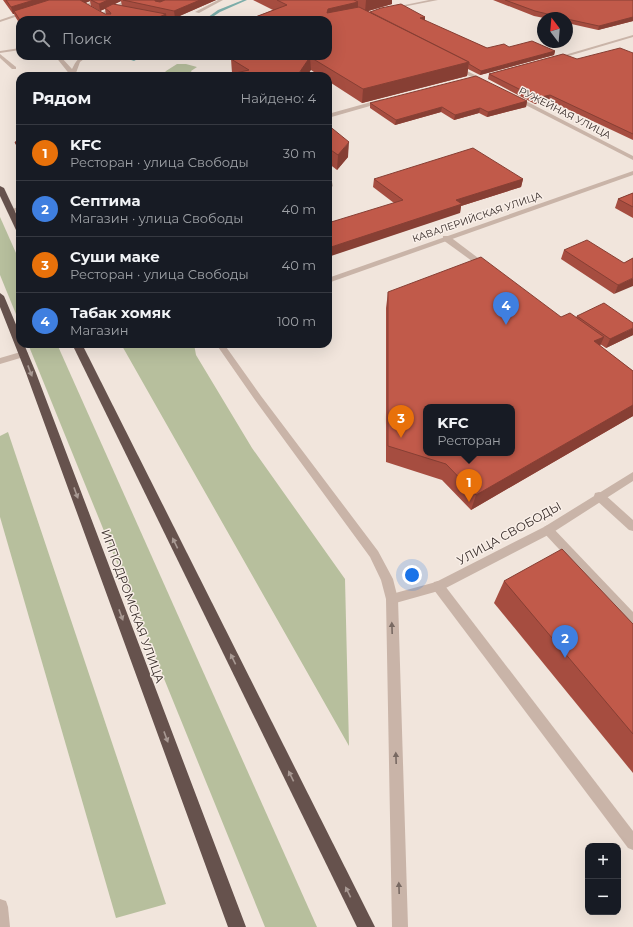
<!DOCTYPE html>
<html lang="ru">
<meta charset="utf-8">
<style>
body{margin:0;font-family:Montserrat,sans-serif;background:#242831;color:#f1f3f6}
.controls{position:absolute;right:12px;bottom:12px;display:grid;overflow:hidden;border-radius:8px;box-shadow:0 4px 16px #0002}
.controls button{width:36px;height:36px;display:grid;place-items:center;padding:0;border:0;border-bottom:1px solid #363941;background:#171b24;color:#f1f3f6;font:20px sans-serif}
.compass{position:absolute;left:537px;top:12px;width:36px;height:36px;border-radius:50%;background:#171b24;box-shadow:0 4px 16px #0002;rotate:344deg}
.you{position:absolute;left:412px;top:575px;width:14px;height:14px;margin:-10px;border:3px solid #fff;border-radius:50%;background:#1a73e8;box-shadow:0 0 0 6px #1a73e833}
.badge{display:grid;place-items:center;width:26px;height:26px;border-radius:50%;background:#93acad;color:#fff;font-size:13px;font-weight:700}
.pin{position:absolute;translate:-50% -33px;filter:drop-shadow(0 1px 2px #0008)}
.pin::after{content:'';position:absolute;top:21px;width:14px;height:12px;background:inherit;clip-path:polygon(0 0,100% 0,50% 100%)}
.popup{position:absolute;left:423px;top:404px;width:92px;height:52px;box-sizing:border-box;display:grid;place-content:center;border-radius:8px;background:#171b24;filter:drop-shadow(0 1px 3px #0005);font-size:13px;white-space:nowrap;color:#9ea1a6}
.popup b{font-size:15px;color:#f1f3f6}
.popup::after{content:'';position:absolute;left:50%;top:100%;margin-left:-8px;border:8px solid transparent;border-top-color:#171b24}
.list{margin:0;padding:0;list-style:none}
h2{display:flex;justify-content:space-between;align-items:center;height:52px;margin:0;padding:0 16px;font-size:17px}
h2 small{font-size:13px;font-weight:400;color:#9ea1a6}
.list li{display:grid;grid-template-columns:26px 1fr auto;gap:12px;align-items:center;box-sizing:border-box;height:56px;padding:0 16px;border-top:1px solid #363941}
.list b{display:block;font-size:15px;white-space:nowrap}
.list p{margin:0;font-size:13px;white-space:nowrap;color:#9ea1a6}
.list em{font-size:13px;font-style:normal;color:#9ea1a6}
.icon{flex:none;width:22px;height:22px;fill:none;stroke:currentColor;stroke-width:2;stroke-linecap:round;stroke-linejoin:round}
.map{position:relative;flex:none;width:633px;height:927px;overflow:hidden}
.search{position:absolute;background:#171b24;box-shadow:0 4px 16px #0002;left:16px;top:16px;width:316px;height:44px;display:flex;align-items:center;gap:10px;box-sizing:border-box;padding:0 14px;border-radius:12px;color:#9ea1a6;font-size:15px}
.panel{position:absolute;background:#171b24;box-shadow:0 4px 16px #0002;left:16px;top:72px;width:316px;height:276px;border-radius:12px}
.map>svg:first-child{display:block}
.green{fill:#b7bf9d}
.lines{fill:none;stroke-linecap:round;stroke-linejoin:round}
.stream{fill:#7cada9;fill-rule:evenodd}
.service{fill:#c9b4a8;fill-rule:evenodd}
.minor{fill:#c9b4a8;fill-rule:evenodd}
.trunk{fill:#66524d;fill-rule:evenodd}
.wall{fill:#a64d40;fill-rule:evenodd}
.shaded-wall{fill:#873f34}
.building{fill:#c15a4a;stroke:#873f34;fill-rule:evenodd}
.oneway{fill:#a89993}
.oneway2{fill:#786962}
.labels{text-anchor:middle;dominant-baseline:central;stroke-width:3;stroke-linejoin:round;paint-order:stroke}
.far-street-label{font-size:10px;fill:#362b28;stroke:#f9efe8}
.street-label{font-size:12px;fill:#362b28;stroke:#f9efe8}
</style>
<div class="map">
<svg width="633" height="927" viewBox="0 0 633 927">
<rect width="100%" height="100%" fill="#f1e5dc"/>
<g class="green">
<polygon points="177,64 186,64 197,67 191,71 192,73 187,73 191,74 183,76 162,76 166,71"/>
<polygon points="0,217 20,262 20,324 0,275"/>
<polygon points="28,344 57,344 317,927 265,927"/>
<polygon points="121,344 194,344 196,355 252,448 345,579 349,746"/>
<polygon points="8,432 166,904 116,918 0,517 0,436"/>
</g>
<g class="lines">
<g class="stream">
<polygon points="243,0 247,0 220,12 208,20 204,20 218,10"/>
<polygon points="138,56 143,56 134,61 131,60"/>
</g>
<g class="service">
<polygon points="95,0 101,0 88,6 93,8 93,10 82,6"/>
<polygon points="126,0 131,0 103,15 111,20 106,20 98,15"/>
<polygon points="218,0 223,0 199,13 195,12"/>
<polygon points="26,11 30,12 0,22 0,20"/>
<polygon points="154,15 174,19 176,20 152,17"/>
<polygon points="20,48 20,50 0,53 0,51"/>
<polygon points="0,54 16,67 16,69 12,69 0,58"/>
<path d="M 55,56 L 60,56 L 72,69 C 76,61 79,56 88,56 L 80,62 L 76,73 L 77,76 L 71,76 Z"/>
<polygon points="328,176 331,178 333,186 328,190"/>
<polygon points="20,206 20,210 11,213 8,211"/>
<polygon points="443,236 449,236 490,267 486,269 483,269 443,240"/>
<polygon points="216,344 224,344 261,396 378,551 393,579 398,599 408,927 392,927 386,599 381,580 370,557 255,400"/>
<polygon points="599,492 603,493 633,520 633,531 629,530 595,499 594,496 595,493"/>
<polygon points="548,525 552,527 633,612 633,626 629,624 544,533 543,530 544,527"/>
<polygon points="438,581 442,582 633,831 633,850 628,848 434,590 432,586 434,582"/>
<polygon points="0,899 6,901 8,907 10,927 0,927"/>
</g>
<g class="minor">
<polygon points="429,0 438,0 392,9 390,8"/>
<polygon points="633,35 633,37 555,60 551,59"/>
<polygon points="453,66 457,66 489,82 484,83 453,68"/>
<polygon points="512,96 516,96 633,156 633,160 512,98"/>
<polygon points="382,99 384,100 384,102 328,118 328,114"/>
<polygon points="633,171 633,175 328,283 328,278"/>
<polygon points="24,351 27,352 28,354 27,356 0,364 0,358"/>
<polygon points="633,472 633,481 552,533 442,590 392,604 388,603 386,599 388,595 436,582 544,527"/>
</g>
<g class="trunk">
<polygon points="0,186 4,188 20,222 20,232 16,230 0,196"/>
<polygon points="0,293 4,296 20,334 20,344 24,344 36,373 246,927 228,927 26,373 0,307"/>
<polygon points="72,344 82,344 375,927 357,927"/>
</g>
</g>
<g class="wall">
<path d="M 3,0 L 216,0 L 175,18 L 167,16 L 167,20 L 20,20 L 20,24 L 16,18 L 14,14 L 13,14 ZM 90,1 L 91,6 L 100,11 L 105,9 L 106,14 L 105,14 L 85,3 ZM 121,1 L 122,6 L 115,4 Z"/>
<polygon points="253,0 392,0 392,4 368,11 370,12 425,17 425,21 487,48 509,47 555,51 554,55 480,75 468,69 467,76 362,103 328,81 328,76 320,76 311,70 233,74 232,73 231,59 328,56 328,20 250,20 250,19 273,10"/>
<polygon points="493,0 633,0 633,21 598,30 567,23 567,18 544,18 534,16"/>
<polygon points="633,53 633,140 548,100 535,104 488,79 489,74 577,59"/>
<polygon points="527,101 526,107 487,117 479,113 454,120 441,112 395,125 370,108 370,103"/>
<polygon points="328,125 348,157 337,170 328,163"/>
<polygon points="20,141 20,154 15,142"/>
<polygon points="374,179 523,179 521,187 461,206 460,213 394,203 373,187"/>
<polygon points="633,193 633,218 615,208 618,199"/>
<polygon points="564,250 624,263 633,258 614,294 561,259"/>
<polygon points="388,292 561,317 576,317 577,316 633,335 606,348 600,344 600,346 633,371 633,416 471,510 442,480 386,462 386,308"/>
<polygon points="504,581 633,624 633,773 494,603"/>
</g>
<g class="shaded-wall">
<polygon points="34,0 48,0 49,3 14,11 14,14 13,14 11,7"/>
<polygon points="79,0 90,0 90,1 81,5"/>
<polygon points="108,0 121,0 121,1 100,11 99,4"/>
<polygon points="155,0 168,0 156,6 156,8"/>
<polygon points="200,0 216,0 175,18 174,11"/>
<polygon points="366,0 392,0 392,4 365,12"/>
<polygon points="358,2 358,14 327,13 328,9"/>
<polygon points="166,14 167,20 152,20"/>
<polygon points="425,17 425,21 420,18"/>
<polygon points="633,17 633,21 598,30 599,26"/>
<polygon points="555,51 554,55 480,75 481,71"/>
<polygon points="310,57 311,70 307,76 297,76"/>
<polygon points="469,62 467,76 362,103 363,89"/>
<polygon points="550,95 548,100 535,104 537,98"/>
<polygon points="527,101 526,107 487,117 488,112"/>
<polygon points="442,107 441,112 395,125 396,120"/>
<polygon points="480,108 479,113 454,120 455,115"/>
<polygon points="349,142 348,157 337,170 338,155"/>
<polygon points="523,179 521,187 461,206 460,213 328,257 328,248 456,200"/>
<polygon points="633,278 633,286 614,294 618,285"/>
<polygon points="633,328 633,335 606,348 610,339"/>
<polygon points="604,337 597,353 594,341"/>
<polygon points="633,405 633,416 471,510 476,495"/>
</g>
<g class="building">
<polygon points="6,0 34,0 11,7"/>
<polygon points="49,0 80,0 105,14 111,14 110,12 105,8 113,4 166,14 152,20 20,20 14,11"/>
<polygon points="91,0 108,0 99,4"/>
<polygon points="123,0 155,0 155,1 160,2 165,0 200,0 174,11"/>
<polygon points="277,0 354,0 358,2 328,9 327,13 359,7 469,62 363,89 310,57 297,76 222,76 249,70 231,59 245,56 328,56 328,20 253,20 250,19 287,5"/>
<polygon points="505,0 633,0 633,17 599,26 567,19 567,18 564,18 535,11"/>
<polygon points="401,4 425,17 420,18 487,48 504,44 509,47 532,41 555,51 481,71 469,64 469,62 370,12 381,8"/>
<polygon points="620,48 633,53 633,134 550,95 537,98 489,74 563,54 577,59"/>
<polygon points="476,76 527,101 488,112 480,108 455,115 442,107 396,120 370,103"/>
<polygon points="328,125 349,142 338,155 328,148"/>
<polygon points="20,141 20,152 15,142"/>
<polygon points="473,148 523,179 456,200 462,204 328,248 328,223 403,200 374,179"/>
<polygon points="633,193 633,207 618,199"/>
<polygon points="587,240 624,263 633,258 633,278 618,285 564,250"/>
<path d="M 481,257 L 561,317 L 570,313 L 604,337 L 594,341 L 633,371 L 633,405 L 476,495 L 446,464 L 388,446 L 388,292 ZM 426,407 L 512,407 L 512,453 L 426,453 Z"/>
<polygon points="604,303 633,323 633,328 610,339 577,316"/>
<polygon points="562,549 633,624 633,734 504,581"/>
</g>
<defs><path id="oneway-solid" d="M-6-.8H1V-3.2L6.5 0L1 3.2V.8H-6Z"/></defs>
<g class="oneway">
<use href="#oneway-solid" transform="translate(30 371) rotate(69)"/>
<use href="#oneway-solid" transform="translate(76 493) rotate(70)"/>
<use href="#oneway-solid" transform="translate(175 543) rotate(-116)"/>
<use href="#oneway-solid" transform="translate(121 615) rotate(70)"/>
<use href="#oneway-solid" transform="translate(233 659) rotate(-116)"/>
<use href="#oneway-solid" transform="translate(166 737) rotate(70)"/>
<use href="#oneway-solid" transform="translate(291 776) rotate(-116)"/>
<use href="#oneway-solid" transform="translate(348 892) rotate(-116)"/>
</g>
<g class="oneway2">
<use href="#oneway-solid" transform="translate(392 628) rotate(-92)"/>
<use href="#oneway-solid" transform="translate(396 758) rotate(-92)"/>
<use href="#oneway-solid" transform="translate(399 888) rotate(-92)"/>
</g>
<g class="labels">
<g class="far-street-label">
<text transform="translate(565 113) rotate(27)">РУЖЕЙНАЯ УЛИЦА</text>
<text transform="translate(477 217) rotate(-19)">КАВАЛЕРИЙСКАЯ УЛИЦА</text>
</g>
<g class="street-label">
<text transform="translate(509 533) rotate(-29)">УЛИЦА СВОБОДЫ</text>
<text transform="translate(133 606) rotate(70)">ИППОДРОМСКАЯ УЛИЦА</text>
</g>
</g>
</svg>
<div class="controls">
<button>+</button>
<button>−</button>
</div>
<svg class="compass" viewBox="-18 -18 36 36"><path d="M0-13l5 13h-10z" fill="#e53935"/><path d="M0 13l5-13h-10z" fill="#9ea1a6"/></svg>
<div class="you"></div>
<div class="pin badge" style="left:469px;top:502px;background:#e8710a">1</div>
<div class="popup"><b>KFC</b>Ресторан</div>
<div class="pin badge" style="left:565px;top:658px;background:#3f7fe0">2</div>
<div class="pin badge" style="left:401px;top:438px;background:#e8710a">3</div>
<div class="pin badge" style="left:506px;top:325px;background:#3f7fe0">4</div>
<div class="search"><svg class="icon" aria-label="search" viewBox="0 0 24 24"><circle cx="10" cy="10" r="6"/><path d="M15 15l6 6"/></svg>Поиск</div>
<section class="panel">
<h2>Рядом<small>Найдено: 4</small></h2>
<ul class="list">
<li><span class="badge" style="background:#e8710a">1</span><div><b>KFC</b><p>Ресторан · улица Свободы</p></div><em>30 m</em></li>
<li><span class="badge" style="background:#3f7fe0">2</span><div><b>Септима</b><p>Магазин · улица Свободы</p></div><em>40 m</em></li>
<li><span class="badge" style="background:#e8710a">3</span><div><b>Суши маке</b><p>Ресторан · улица Свободы</p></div><em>40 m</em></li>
<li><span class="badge" style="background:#3f7fe0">4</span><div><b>Табак хомяк</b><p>Магазин</p></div><em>100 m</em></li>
</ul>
</section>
</div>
